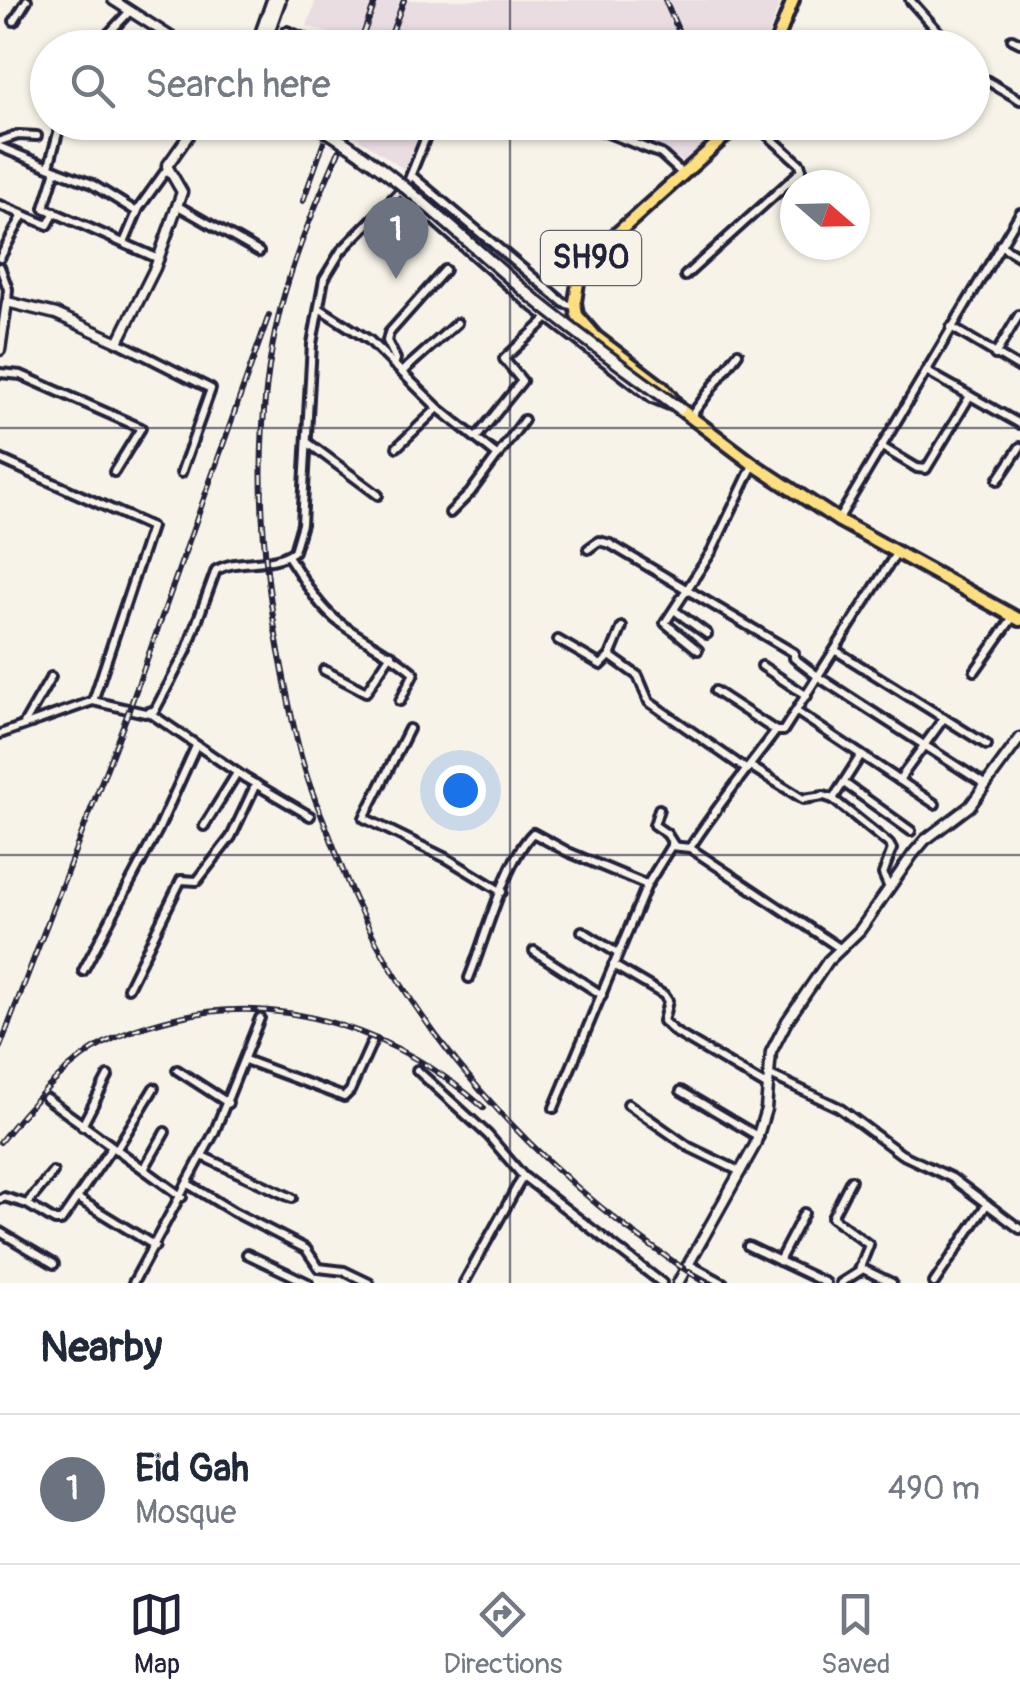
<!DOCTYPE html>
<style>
body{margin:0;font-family:Pangolin,sans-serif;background:#f6f6f7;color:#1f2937}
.compass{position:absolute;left:780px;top:170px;width:90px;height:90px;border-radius:50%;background:#fff;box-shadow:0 2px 8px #0004;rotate:110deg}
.you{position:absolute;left:460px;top:790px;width:35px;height:35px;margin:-25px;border:8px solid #fff;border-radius:50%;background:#1a73e8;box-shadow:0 0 0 15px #1a73e833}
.badge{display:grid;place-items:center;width:65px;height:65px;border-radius:50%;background:#22223b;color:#fff;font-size:32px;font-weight:700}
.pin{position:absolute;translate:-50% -82px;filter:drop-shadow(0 2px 5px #0008)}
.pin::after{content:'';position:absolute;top:52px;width:35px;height:30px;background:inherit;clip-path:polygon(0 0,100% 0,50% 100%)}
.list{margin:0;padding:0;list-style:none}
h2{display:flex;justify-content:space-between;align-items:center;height:130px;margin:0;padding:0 40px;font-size:42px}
h2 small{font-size:32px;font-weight:400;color:#747a83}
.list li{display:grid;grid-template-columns:65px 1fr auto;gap:30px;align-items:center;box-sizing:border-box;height:150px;padding:0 40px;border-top:2px solid #e0e1e3}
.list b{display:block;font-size:38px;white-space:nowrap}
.list p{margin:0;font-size:32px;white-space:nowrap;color:#747a83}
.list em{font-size:32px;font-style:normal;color:#747a83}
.icon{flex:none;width:55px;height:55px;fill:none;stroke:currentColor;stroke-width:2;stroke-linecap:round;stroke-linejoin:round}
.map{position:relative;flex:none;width:1020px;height:1283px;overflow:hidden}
.search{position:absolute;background:#fff;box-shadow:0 2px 8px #0004;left:30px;right:30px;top:30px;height:110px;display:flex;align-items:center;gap:25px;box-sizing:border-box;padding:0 35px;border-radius:55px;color:#747a83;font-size:38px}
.sheet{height:280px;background:#fff}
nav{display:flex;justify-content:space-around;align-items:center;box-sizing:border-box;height:140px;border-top:2px solid #e0e1e3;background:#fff;font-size:28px;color:#747a83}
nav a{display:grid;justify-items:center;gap:5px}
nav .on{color:#22223b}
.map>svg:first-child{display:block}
.built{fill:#eadde2}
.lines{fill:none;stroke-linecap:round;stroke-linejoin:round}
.minor-casing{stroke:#22223b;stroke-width:14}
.tertiary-casing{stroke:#22223b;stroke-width:15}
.secondary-casing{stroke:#22223b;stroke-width:16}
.primary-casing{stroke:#22223b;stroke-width:18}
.minor{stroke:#f7f3e8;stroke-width:6}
.tertiary{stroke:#f7f3e8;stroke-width:8}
.secondary{stroke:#f7f3e8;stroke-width:9}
.primary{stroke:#fddf80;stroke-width:10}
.rail-casing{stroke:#22223b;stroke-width:6}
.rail{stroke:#f7f3e8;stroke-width:2.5;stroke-dasharray:8;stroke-linecap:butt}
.secondary-bridge-casing{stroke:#22223b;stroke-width:16;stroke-linecap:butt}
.secondary-bridge{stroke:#f7f3e8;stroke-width:9}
.grid{fill:none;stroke:#22223b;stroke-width:2.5;stroke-opacity:0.55}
.labels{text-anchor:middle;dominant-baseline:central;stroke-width:8;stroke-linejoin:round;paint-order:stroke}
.shield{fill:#f7f3e8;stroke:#62616f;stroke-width:2.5}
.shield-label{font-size:32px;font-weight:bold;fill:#22223b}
</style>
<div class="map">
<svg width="1020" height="1283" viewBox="0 0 1020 1283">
<rect width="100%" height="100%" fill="#f7f3e8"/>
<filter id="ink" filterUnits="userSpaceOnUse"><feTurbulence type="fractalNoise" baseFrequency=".01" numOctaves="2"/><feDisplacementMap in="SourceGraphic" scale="20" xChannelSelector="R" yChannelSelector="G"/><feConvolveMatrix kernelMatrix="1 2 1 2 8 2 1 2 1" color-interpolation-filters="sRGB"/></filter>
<g filter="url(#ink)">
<g class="built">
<polygon points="316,0 781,0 764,47 328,48 332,34 307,26"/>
<polygon points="336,123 428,123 408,172"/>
<polygon points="583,123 724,123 685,162"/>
</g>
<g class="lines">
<defs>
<g id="minor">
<polyline points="910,0 942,36"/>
<polyline points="14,21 27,0"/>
<polyline points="287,31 327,48"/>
<polyline points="1012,39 1020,43"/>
<polyline points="95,48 130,11"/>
<polyline points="986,80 1020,100"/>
<polyline points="580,122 661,154 683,174"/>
<polyline points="0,141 18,135 37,136"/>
<polyline points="0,147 56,170 44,208 159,259"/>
<polyline points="49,166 61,122"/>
<polyline points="56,170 90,183 137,212"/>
<polyline points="411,175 564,303 576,307"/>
<polyline points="401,192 527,302 652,398 674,407"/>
<polyline points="0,205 48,225 55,212"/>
<polyline points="178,206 259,252"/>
<polyline points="124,243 139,208 167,169"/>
<polyline points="1000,245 1020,257"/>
<polyline points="0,258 23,215"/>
<polyline points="0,267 8,289 7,302"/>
<polyline points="685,276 802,170 800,164 753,122"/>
<polyline points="319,308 369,340 438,408 498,456"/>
<polyline points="951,327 1020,368"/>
<polyline points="118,342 211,389 181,473"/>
<polyline points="995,355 1019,315"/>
<polyline points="394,365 396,359 387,341 389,333 445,270"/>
<polyline points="926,371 1020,424"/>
<polyline points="402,372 457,323"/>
<polyline points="0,373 21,375 141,428 114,472"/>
<polyline points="691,416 738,353"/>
<polyline points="476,438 522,381 504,359 548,318"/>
<polyline points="307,442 378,495"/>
<polyline points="397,447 438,408"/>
<polyline points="882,447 917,468 926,469 970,396"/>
<polyline points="0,459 151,527 93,701"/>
<polyline points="998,480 1020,447"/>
<polyline points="450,513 470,493 524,420"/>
<polyline points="838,520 1020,213"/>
<polyline points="588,549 599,541 610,544 794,653 794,658 820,678 986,785"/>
<path d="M 288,556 C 303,578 315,602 335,619 C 360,640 390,651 414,673 L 400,701"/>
<polyline points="674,610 707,634"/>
<polyline points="558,640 601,665 610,656 622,627"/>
<polyline points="698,650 665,623 712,551 753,465"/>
<polyline points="835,650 987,745"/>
<polyline points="610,656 638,676 649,702 747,770"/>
<polyline points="762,666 807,696"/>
<polyline points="324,670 366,692 391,654"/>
<polyline points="975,671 1013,617"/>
<polyline points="715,691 776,731 783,731 897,552"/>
<polyline points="797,712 935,804"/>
<polyline points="150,713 245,778 310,816"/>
<polyline points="24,724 51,677"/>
<polyline points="409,729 364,818 448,859 502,892"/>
<path d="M 0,734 L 93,701 L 145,713 L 155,710 L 186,652 L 216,570 C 240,557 270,568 294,551 L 302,524 L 312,344 L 324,279 L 341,251 L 407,184 L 432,122"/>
<polyline points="750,766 803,799 824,796 833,799 889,844 892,849 883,874 889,888"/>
<polyline points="899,780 944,718"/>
<polyline points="844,783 911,831"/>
<polyline points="833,799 861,755"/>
<polyline points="659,809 654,825 667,834 674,845"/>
<polyline points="204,826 237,773"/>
<path d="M 690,848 C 716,807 747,770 776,731"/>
<polyline points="582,931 617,953"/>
<polyline points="534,951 602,995"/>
<polyline points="613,965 664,995 668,1001 663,1021 675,1032 768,1087"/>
<polyline points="83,971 158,830 196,746"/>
<path d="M 469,978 C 485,939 505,861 533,833 L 568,852 L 647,885"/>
<polyline points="128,988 181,880 197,881 231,837 256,784"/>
<polyline points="245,1060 344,1097 350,1091 372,1042"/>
<polyline points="177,1070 228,1103"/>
<polyline points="417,1070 488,1135 523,1176 662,1283"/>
<polyline points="768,1074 838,1107 901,1154 952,1178 1020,1229"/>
<polyline points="681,1091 759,1137"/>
<polyline points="46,1098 182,1197"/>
<polyline points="628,1104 689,1147 741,1172"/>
<polyline points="554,1108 647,885 671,846 690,848 841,949"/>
<polyline points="82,1126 108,1076"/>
<polyline points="116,1150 154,1088"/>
<polyline points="202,1156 292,1198"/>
<polyline points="144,1169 165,1132"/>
<polyline points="851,1180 832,1217 869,1245 859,1270"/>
<polyline points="188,1184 234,1212 306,1249 319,1268 344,1271 369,1283"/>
<polyline points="77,1198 155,1246"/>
<polyline points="0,1199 4,1197 27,1204 53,1172"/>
<polyline points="27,1204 55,1221 61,1221 112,1147"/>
<polyline points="0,1232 54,1264"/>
<polyline points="748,1246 826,1283"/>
<polyline points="247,1254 308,1283"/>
<polyline points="779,1261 804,1213"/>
<polyline points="688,1264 723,1283"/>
<polyline points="133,1283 214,1133 260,1018"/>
<polyline points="464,1283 523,1176"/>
<polyline points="841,1283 863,1269 892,1283"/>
<polyline points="934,1283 987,1204"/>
</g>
<g id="tertiary">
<polyline points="113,0 188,48"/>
<polyline points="255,48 272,0"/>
<polyline points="0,350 7,302 56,314 118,342 155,268 182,192 167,166 198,122"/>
<polyline points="678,1283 755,1145 766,1109 771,1052 787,1021 828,961 860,930 913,854 925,840 970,806 1020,738"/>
</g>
<polyline id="secondary" points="263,48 280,0"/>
<g id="primary">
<polyline points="774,48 793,0"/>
<polyline points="741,122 593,255 579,276 575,302 577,315 596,337 663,388 680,409 753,464 838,520 1020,620"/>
</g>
</defs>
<use href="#minor" class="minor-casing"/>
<use href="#tertiary" class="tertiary-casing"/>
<use href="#secondary" class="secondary-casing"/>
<use href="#primary" class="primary-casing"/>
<use href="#minor" class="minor"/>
<use href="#tertiary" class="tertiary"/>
<use href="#secondary" class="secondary"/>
<use href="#primary" class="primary"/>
<defs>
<g id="rail">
<polyline points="665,0 686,48"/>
<polyline points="358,48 376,0"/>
<polyline points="386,48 404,0"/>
<path d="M 352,122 C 325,182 298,243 281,306 C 253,418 258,539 279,652 C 287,691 293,732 305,770 C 311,792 321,813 329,834 C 338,857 346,881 357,904 C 429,1058 564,1194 706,1283"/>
<polyline points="303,201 331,122"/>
<polyline points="0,1047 129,710 269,315"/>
<path d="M 0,1142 C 26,1109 56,1075 91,1051 C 117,1034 146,1025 175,1018 C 286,991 400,1034 484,1108"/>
</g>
</defs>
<use href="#rail" class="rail-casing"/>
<use href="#rail" class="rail"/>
<defs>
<path id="secondary-bridge" d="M 311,122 C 391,167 457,234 527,293 C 576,334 629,371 680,409"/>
</defs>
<use href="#secondary-bridge" class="secondary-bridge-casing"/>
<use href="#secondary-bridge" class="secondary-bridge"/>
</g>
</g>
<path class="grid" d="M 510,0 L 510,48M 510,122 L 510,1283M 0,428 L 1020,428M 0,855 L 1020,855"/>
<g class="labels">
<rect class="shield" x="541" y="231" width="100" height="54" rx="8"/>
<g class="shield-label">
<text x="591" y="258">SH90</text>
</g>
</g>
</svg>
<svg class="compass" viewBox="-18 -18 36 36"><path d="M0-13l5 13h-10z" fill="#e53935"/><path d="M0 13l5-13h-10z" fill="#747a83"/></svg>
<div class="you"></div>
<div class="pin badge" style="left:396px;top:279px;background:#6b7280">1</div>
<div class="search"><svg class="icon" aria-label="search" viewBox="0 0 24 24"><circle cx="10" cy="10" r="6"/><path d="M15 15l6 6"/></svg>Search here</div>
</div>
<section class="sheet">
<h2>Nearby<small></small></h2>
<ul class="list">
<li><span class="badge" style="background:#6b7280">1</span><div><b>Eid Gah</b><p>Mosque</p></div><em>490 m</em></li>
</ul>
</section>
<nav>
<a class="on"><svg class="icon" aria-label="map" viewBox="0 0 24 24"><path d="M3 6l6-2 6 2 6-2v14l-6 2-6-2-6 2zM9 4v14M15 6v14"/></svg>Map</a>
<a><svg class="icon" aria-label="directions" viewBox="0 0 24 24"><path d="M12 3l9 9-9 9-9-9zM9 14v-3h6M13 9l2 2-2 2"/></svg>Directions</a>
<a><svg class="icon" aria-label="saved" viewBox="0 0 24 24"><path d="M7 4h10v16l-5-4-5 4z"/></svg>Saved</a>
</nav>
